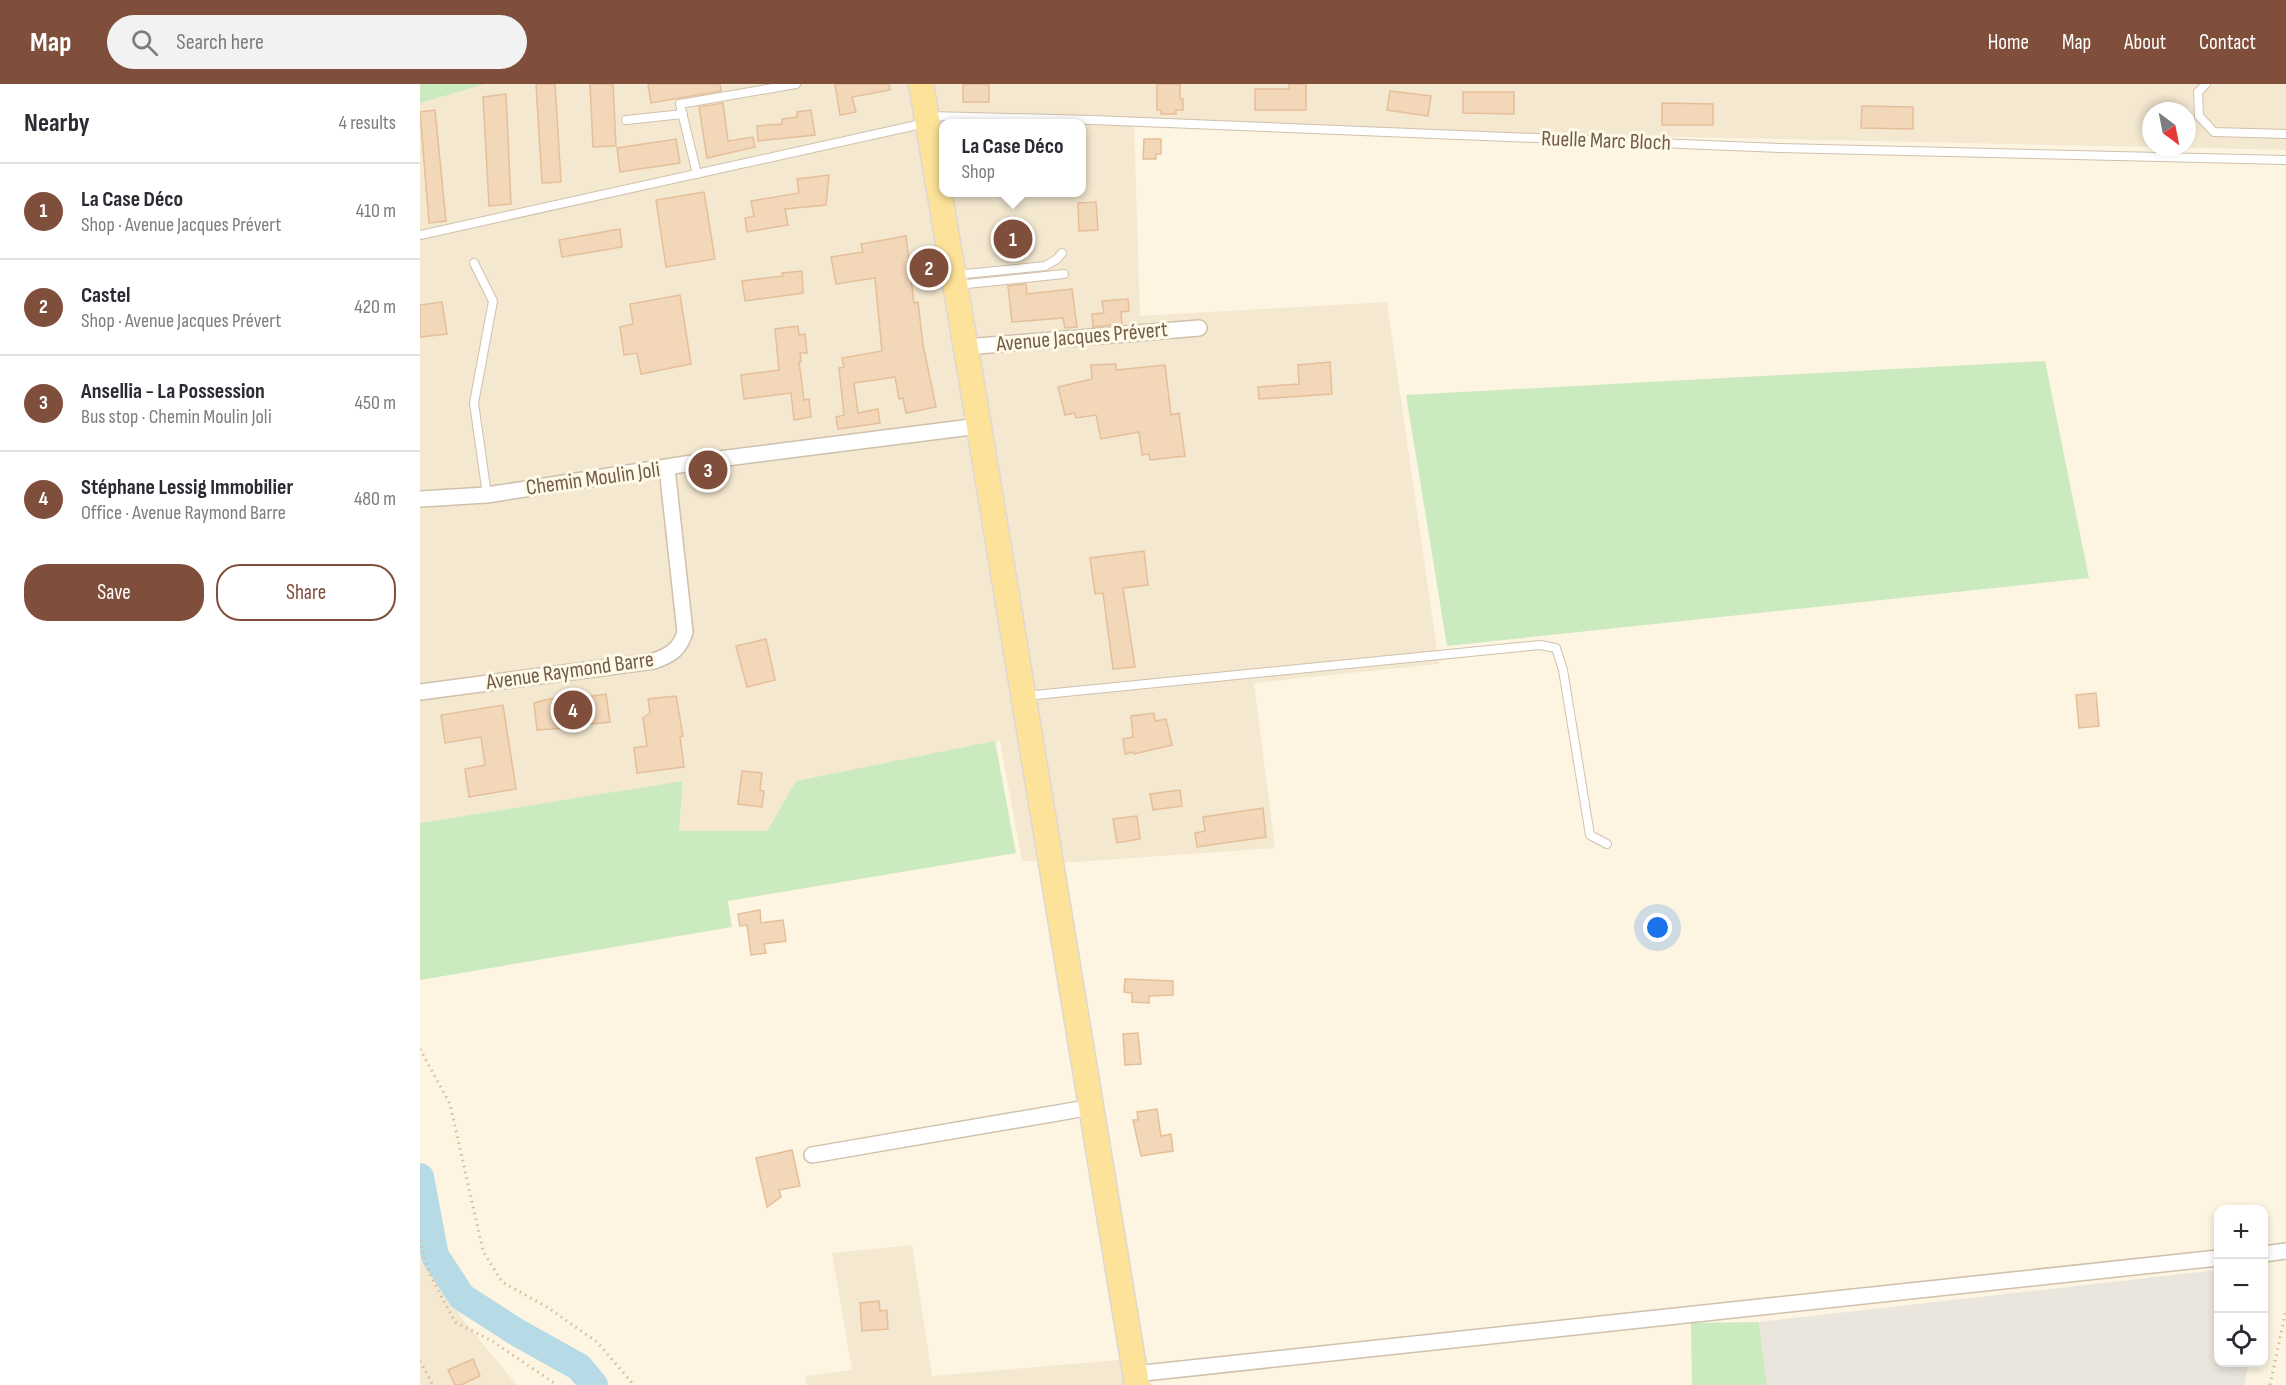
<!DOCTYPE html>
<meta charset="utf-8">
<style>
body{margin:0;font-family:"Sofia Sans Condensed",sans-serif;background:#f2f2f3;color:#2b2b33}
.controls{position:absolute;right:18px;bottom:18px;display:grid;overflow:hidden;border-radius:12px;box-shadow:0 3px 9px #0003}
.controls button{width:54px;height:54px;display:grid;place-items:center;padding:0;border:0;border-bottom:2px solid #e1e1e2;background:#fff;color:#2b2b33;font:30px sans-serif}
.compass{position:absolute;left:1722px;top:18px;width:54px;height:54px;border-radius:50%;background:#fff;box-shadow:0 3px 9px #0003;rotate:148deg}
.you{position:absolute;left:1238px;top:844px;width:21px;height:21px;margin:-15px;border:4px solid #fff;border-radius:50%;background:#1a73e8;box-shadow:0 0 0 9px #1a73e833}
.badge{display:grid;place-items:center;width:39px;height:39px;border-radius:50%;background:#804f3b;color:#fff;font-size:20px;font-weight:700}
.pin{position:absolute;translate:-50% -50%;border:3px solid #fff;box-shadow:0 2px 6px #0006}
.popup{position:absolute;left:519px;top:35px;width:147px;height:78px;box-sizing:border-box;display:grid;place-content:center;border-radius:12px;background:#fff;filter:drop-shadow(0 2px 4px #0005);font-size:20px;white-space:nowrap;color:#7c7c81}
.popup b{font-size:22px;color:#2b2b33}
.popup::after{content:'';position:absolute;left:50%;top:100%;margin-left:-12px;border:12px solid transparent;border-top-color:#fff}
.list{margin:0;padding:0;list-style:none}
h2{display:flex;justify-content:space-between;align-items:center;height:78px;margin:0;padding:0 24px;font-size:26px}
h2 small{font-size:20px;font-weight:400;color:#7c7c81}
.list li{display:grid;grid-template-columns:39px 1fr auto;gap:18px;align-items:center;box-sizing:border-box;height:96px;padding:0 24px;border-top:2px solid #e1e1e2}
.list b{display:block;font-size:22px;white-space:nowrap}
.list p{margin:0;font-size:20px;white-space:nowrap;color:#7c7c81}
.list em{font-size:20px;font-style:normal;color:#7c7c81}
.actions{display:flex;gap:12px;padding:18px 24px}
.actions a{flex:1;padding:14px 0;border:2px solid #804f3b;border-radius:24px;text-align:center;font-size:21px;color:#804f3b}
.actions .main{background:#804f3b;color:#fff}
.icon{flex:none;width:33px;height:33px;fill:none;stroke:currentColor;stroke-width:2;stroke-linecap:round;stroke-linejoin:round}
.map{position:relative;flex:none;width:1866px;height:1301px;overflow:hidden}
header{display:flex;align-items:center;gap:36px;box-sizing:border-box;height:84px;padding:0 30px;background:#804f3b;color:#fff}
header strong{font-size:28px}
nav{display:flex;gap:33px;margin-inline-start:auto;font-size:21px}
.search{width:420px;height:54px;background:#f2f2f3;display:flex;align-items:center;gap:15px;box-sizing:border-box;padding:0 21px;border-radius:33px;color:#7c7c81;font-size:22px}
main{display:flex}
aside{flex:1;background:#fff}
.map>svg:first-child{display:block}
.residential{fill:#f4e8d0;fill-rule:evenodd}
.industrial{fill:#ebe6dd}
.green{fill:#cceac0}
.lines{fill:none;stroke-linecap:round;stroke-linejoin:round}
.river{stroke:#b6dae6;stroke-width:28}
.building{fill:#f2d7b9;stroke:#e5bf99;stroke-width:1.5}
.lane-casing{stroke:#d0c0ac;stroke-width:10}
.street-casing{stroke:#d0c0ac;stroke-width:18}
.primary-casing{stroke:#ded8d3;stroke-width:27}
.path{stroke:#d7ba9c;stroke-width:3;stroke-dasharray:1.5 4.5;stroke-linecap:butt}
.lane{stroke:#fff;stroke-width:8}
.street{stroke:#fff;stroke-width:15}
.primary{stroke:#fde399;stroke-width:24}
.labels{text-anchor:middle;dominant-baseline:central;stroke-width:6;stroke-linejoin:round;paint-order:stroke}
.street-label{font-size:22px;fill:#745d48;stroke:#fff9e8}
</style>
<header>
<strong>Map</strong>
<div class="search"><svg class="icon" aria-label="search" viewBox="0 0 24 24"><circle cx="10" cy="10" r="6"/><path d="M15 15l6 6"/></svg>Search here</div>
<nav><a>Home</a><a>Map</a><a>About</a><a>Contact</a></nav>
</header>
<main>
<aside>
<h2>Nearby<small>4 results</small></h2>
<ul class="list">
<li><span class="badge">1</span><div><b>La Case Déco</b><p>Shop · Avenue Jacques Prévert</p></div><em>410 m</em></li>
<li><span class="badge">2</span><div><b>Castel</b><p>Shop · Avenue Jacques Prévert</p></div><em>420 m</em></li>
<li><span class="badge">3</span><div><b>Ansellia - La Possession</b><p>Bus stop · Chemin Moulin Joli</p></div><em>450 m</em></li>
<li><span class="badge">4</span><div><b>Stéphane Lessig Immobilier</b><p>Office · Avenue Raymond Barre</p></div><em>480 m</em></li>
</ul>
<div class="actions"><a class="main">Save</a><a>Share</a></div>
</aside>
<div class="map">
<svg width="1866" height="1301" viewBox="0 0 1866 1301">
<rect width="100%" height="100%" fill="#fdf5e2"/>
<g class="residential">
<path d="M 0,0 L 1866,0 L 1866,66 L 1742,63 L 1767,63 L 1767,27 L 1731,27 L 1731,63 L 1076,49 L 714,38 L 720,232 L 967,218 L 1019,580 L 834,599 L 855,764 L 655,778 L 602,777 L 580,657 L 376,697 L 347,747 L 259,748 L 263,698 L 0,739 ZM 524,39 L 662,39 L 662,108 L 524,108 Z"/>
<polygon points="0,1154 40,1232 97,1301 0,1301"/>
<polygon points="492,1161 512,1292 723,1274 722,1301 386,1301 385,1292 432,1286 412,1169"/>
</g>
<polygon class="industrial" points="1798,1186 1798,1278 1829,1279 1824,1301 1347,1301 1339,1238"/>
<g class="green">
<polygon points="0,0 65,0 0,19"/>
<polygon points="1625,277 1669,494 1027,562 986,311"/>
<polygon points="575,657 596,769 308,817 312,843 0,896 0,739 263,697 259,747 347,747 376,697"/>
<polygon points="1339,1238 1347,1301 1272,1301 1271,1239"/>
</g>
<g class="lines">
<polyline class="river" points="0,1093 15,1172 42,1213 98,1249 159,1283 174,1301"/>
</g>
<g class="building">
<polygon points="116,0 135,0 141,98 122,99"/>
<polygon points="170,0 193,0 196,62 173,63"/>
<polygon points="228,0 300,0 301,7 231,19"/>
<polygon points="415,0 469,0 470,6 432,13 436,28 420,31"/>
<rect x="543" y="0" width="26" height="18"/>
<polygon points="737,0 760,0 760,15 763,15 763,26 756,26 756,30 741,30 741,26 737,26"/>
<polygon points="869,0 886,0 886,26 835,26 835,5 869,5"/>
<polygon points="970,7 1011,12 1008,32 967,26"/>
<polygon points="1043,8 1094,8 1094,30 1043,29"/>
<polygon points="86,10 91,120 69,122 63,13"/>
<polygon points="303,19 308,57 333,53 335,63 287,74 279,23"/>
<polygon points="1242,19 1293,20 1293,41 1242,41"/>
<polygon points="1442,22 1493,23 1493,45 1441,44"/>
<polygon points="15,26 26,137 9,139 0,28"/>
<polygon points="391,26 395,51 338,57 337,42 362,40 362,35 377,33 377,28"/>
<polygon points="256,55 260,79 200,88 197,64"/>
<polygon points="724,55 741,55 741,70 736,70 736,75 723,75"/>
<polygon points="409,91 406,121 365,125 368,141 327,148 325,134 334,132 331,117 379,109 377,95"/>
<polygon points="284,108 295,175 246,183 236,116"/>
<polygon points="676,118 678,146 659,147 658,119"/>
<polygon points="200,145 202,163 142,173 139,156"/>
<polygon points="607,145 609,170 580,172 578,147"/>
<polygon points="486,152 494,219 498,218 503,261 516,323 486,329 483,314 479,315 475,293 434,299 438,329 458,325 460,339 418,345 416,333 424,331 419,284 424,283 422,274 462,267 455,194 416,200 411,173 443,168 441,160"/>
<polygon points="382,187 383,209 325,217 322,197 363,192 362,189"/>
<polygon points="606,200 607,210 652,205 657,243 645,244 643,234 592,238 588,202"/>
<polygon points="260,211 271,280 221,290 217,269 204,271 200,243 213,240 210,220"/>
<polygon points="708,215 709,227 701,228 702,240 673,243 672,230 684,229 682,217"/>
<polygon points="22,218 27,250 0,253 0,221"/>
<polygon points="378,242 379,251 385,250 387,269 380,269 381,278 379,278 384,316 389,315 391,333 374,336 371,309 324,315 321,291 359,286 355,245"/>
<polygon points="910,278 912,310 839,315 838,303 879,300 878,281"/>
<polygon points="696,280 696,286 745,281 751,331 759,329 765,372 730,376 729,370 722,371 719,348 681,355 676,331 656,334 655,329 645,331 638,303 672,295 671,281"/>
<polygon points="724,467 728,501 703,504 715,583 693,585 683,509 675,510 670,474"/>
<polygon points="346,555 355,596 327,603 316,562"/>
<polygon points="1676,609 1679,642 1659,644 1656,611"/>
<polygon points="165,610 166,613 186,610 190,638 161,641 162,643 117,646 114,619 124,616"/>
<polygon points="256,612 263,652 260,653 264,683 217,689 214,664 227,662 223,634 230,629 228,615"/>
<polygon points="83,621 96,705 49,713 45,685 65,681 61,653 25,659 21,631"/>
<polygon points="734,629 735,637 746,635 752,661 714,670 714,668 705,670 703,655 713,653 711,632"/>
<polygon points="322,687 342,689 340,706 344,707 342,723 318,720"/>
<polygon points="760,706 762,722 733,726 730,710"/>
<polygon points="843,724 846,753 777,763 775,749 785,747 783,733"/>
<polygon points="717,732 720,755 697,759 693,735"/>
<polygon points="340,826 341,839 363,836 366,857 344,860 346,869 331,871 327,841 320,842 318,830"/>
<polygon points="705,895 753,897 753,911 729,912 729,919 712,918 712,909 704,908"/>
<polygon points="718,949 721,980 705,981 703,950"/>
<polygon points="737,1025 741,1052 751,1050 753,1067 721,1072 713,1036 718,1036 717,1028"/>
<polygon points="372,1066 380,1102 359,1106 361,1113 347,1123 336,1074"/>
<polygon points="459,1217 460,1227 467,1226 468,1245 442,1247 440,1219"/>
<polygon points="53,1275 60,1292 41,1301 35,1301 28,1286"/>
</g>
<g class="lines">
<defs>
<g id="lane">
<polyline points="1786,0 1778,8 1779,32 1794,48 1866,50"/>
<polyline points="509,32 673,36 1360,64 1866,76"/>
<polyline points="206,36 263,30"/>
<polyline points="277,90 260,20 376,0"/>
<polyline points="0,151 506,39"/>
<polyline points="54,179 73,217 54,319 67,411"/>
<polyline points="535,191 625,182 637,175 642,169"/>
<polyline points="537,201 644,190"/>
<polyline points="605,612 1120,561 1136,564 1143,586 1170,751 1187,760"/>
</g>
<g id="street">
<polyline points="546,263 779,244"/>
<polyline points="0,415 67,411 291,376 559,342"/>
<path d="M 0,608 L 234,577 C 251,571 260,565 265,548 L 247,384"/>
<polyline points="392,1071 672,1023"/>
<polyline points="1844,1170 1866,1167"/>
<polyline points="715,1290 1798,1174"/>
</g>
<polyline id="primary" points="501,0 550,288 717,1301"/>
</defs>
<use href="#lane" class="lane-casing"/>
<use href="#street" class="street-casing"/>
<use href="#primary" class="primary-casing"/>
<g class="path">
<polyline points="0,965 30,1020 63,1167 82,1198 127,1223 177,1258 214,1301"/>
<polyline points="0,1156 9,1189 35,1238 72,1257 137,1301"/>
<polyline points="0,1277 13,1301"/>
<polyline points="1850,1301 1866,1226"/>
</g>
<use href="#lane" class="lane"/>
<use href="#street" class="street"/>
<use href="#primary" class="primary"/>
</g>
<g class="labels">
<g class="street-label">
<text transform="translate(1186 57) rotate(2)">Ruelle Marc Bloch</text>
<text transform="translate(662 253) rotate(-5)">Avenue Jacques Prévert</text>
<text transform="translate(173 395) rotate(-8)">Chemin Moulin Joli</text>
<text transform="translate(150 587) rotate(-8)">Avenue Raymond Barre</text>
</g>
</g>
</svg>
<div class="controls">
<button>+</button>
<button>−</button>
<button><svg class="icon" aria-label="locate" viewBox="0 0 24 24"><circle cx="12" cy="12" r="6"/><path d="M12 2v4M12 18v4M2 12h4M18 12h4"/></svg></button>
</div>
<svg class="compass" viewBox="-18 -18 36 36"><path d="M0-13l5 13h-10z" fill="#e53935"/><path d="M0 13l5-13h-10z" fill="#7c7c81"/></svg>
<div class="you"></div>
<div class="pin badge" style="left:593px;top:155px">1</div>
<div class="popup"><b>La Case Déco</b>Shop</div>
<div class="pin badge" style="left:509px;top:184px">2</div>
<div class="pin badge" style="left:288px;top:386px">3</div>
<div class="pin badge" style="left:153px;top:626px">4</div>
</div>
</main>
